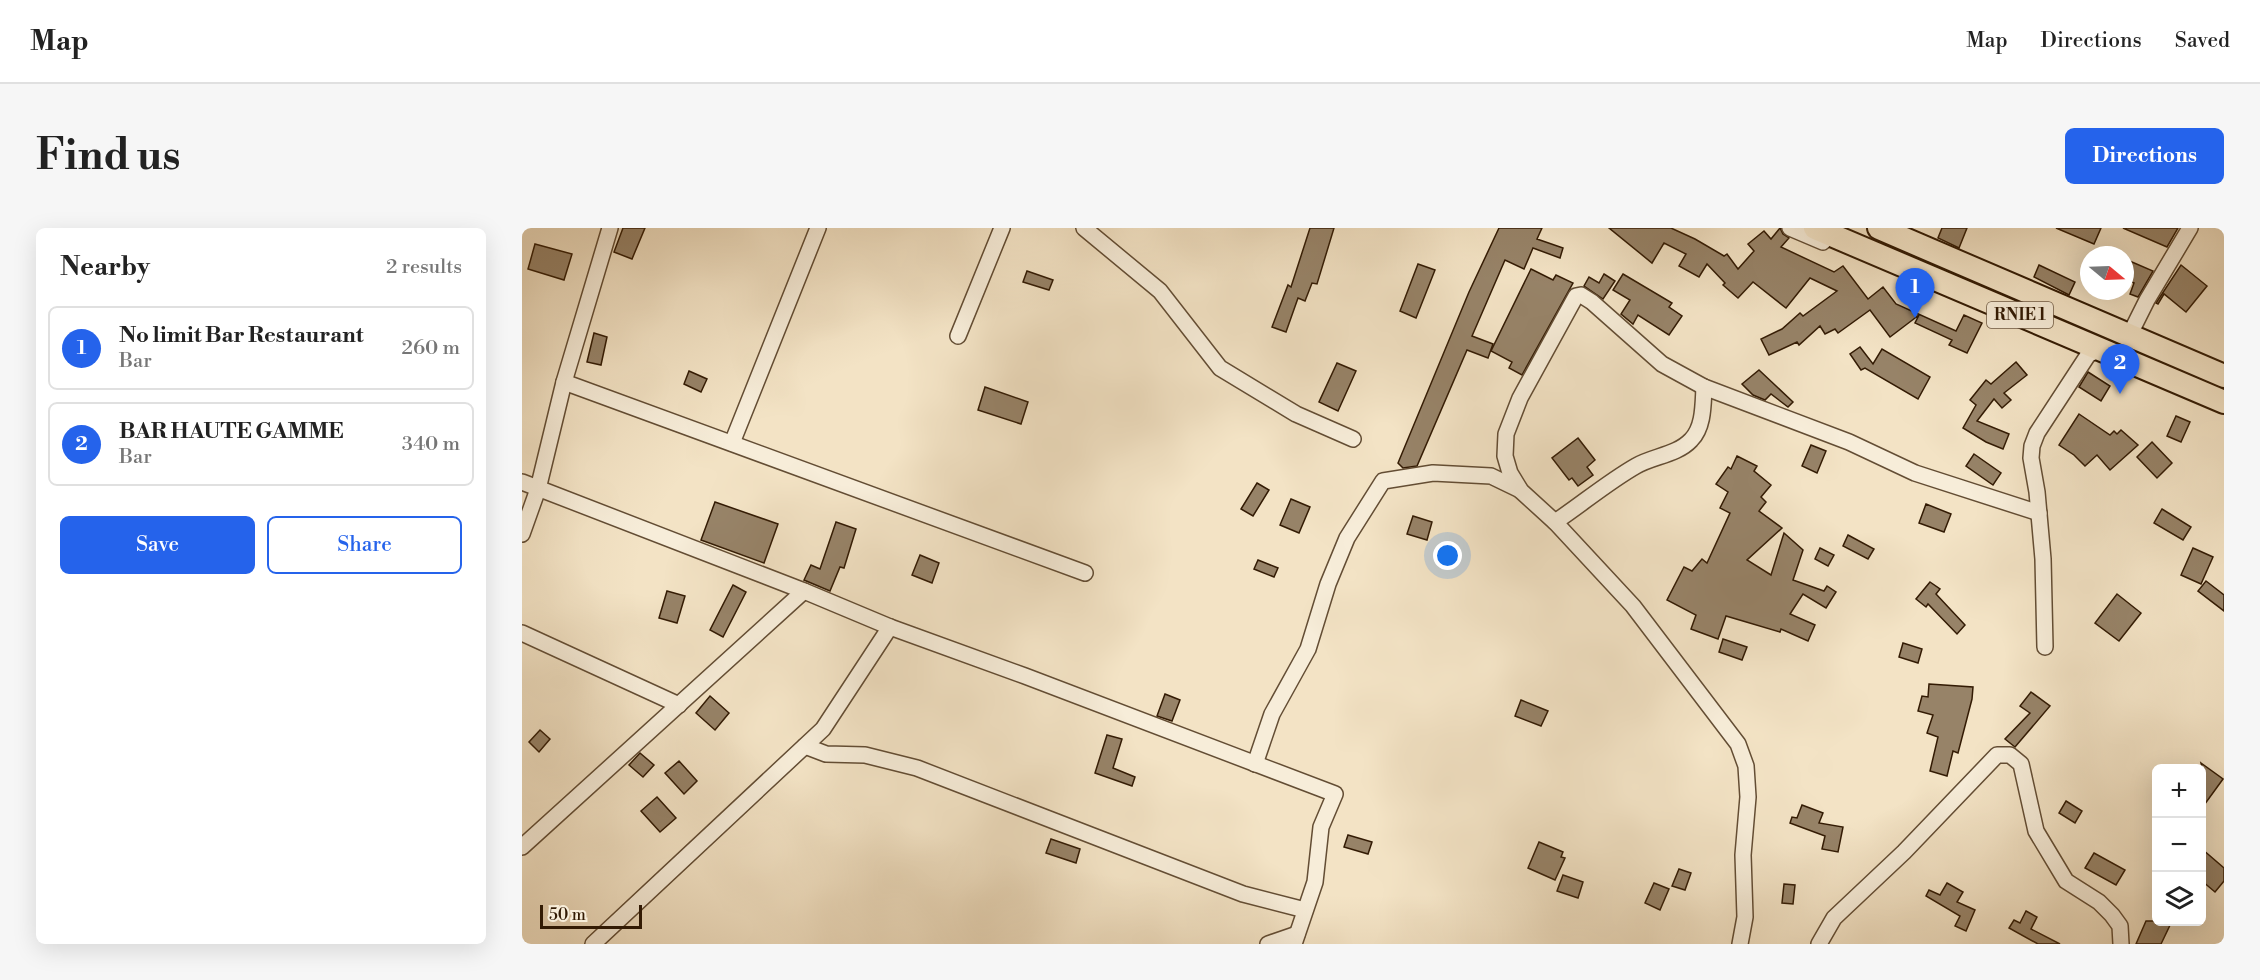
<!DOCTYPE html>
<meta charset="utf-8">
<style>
body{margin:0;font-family:"Libre Bodoni",serif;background:#f6f6f6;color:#222}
.controls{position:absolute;right:18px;bottom:18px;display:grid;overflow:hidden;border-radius:9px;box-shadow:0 6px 24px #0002}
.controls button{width:54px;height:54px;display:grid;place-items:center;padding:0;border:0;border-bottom:2px solid #e0e0e0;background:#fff;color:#222;font:30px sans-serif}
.compass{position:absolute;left:1558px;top:18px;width:54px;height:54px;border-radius:50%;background:#fff;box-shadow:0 6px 24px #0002;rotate:109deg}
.scale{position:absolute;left:18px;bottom:15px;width:102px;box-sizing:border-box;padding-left:6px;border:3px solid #331b04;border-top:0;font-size:16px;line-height:21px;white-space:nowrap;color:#331b04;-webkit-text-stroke:4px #f7edd9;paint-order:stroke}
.you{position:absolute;left:926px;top:328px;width:21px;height:21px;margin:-15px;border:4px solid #fff;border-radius:50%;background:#1a73e8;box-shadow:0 0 0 9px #1a73e833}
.badge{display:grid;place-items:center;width:39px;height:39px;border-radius:50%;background:#2563eb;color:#fff;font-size:20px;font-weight:700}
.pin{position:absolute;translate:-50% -50px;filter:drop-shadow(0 2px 3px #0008)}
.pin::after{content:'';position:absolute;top:32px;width:21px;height:18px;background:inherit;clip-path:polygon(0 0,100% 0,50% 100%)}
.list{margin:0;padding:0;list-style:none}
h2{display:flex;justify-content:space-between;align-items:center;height:78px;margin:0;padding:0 24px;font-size:26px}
h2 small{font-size:20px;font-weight:400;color:#767676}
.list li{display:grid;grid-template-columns:39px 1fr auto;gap:18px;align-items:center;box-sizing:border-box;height:84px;margin:0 12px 12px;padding:0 12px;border:2px solid #e0e0e0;border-radius:9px}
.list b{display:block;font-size:22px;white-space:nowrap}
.list p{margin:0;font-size:20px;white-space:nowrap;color:#767676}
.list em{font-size:20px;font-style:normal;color:#767676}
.actions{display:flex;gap:12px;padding:18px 24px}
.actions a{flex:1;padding:14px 0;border:2px solid #2563eb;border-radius:9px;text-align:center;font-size:21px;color:#2563eb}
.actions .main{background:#2563eb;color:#fff}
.icon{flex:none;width:33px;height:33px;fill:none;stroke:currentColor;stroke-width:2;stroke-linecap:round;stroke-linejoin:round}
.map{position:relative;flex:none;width:1702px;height:716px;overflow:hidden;border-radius:9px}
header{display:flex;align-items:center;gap:36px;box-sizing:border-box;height:84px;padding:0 30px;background:#fff;border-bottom:2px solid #e0e0e0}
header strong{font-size:28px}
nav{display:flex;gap:33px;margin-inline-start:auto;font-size:21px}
.intro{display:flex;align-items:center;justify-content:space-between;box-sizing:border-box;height:144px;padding:0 36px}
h1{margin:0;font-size:42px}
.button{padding:15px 27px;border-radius:9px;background:#2563eb;color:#fff;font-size:21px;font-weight:700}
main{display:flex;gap:36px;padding:0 36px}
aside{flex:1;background:#fff;border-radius:9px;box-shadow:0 6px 24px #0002}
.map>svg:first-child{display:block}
.building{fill:#978368;stroke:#331b04;stroke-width:1.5}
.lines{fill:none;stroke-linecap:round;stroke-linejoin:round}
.minor-casing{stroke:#634d34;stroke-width:18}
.highway-casing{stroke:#331b04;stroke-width:26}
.minor{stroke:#f7edd9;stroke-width:15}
.highway{stroke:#f3e3c5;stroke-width:22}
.labels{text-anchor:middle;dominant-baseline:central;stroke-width:6;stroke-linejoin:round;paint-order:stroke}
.shield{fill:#f7edd9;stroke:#6e5a44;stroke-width:1.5}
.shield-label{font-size:16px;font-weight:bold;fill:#331b04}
</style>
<header>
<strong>Map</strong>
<nav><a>Map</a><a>Directions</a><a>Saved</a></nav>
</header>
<div class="intro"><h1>Find us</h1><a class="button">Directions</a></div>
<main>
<aside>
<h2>Nearby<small>2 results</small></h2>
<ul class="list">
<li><span class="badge">1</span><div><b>No limit Bar Restaurant</b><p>Bar</p></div><em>260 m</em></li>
<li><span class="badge">2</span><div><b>BAR HAUTE GAMME</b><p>Bar</p></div><em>340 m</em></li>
</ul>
<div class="actions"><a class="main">Save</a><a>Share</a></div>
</aside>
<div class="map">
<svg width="1702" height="716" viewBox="0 0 1702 716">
<rect width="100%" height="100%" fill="#f3e3c5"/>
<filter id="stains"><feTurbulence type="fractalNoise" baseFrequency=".00333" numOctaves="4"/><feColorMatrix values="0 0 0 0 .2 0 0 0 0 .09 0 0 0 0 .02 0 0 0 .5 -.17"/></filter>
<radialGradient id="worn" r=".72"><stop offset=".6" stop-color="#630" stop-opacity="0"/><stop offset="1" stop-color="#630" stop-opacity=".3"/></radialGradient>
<g class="building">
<polygon points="101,0 123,0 110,31 92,24"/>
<polygon points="788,0 812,0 795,56 790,55 783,73 776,70 764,104 750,99 766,57 769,59"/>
<polygon points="977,0 1020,0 1015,11 1041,20 1038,30 1011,20 1002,41 983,32 950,108 971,116 966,130 945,122 895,238 881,240 876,235 947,64"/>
<polygon points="1087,0 1149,0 1173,11 1202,28 1205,26 1216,41 1232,23 1226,16 1242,3 1249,11 1258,0 1261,6 1267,10 1259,19 1312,44 1321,38 1346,71 1361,59 1374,76 1434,103 1442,87 1460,95 1445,125 1427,117 1430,112 1393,95 1397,87 1368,109 1348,82 1316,105 1313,101 1303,106 1298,98 1277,117 1275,114 1247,127 1239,111 1260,101 1278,85 1281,88 1315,63 1288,50 1264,80 1231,54 1216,70 1201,57 1203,55 1185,36 1177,49 1157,38 1164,26 1142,15 1130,35"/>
<polygon points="1420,0 1445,0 1437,20 1416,10"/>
<polygon points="1534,0 1579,0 1572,16"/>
<polygon points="1601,0 1656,0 1645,19"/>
<polygon points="13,16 50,26 42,52 6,41"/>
<polygon points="1603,31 1631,43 1616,69 1608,66 1612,55 1603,51"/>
<polygon points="896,36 913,42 894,90 878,83"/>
<polygon points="1517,37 1553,54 1547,67 1512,49"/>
<polygon points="1659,37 1685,58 1664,84 1642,66 1636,76 1634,75"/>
<polygon points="1009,41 1031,52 1034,47 1051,55 1000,147 987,140 990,134 969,123"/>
<polygon points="505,43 531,52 527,62 501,54"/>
<polygon points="1082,46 1093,53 1081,71 1062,58 1067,49 1077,55"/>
<polygon points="1101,46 1150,75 1147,79 1160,88 1147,107 1116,87 1111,96 1099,86 1108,72 1091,62"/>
<polygon points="72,105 85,109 79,137 65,134"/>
<polygon points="1338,119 1351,136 1360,121 1408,149 1396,171 1343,140 1339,142 1328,126"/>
<polygon points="1494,134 1505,147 1482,165 1489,172 1480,180 1472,171 1455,193 1487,206 1481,221 1464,214 1441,200 1454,177 1448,172 1464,152 1469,156"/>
<polygon points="815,135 834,143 816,183 797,174"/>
<polygon points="1237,142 1271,174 1266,179 1249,166 1243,172 1231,167 1220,156"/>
<polygon points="167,143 185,151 179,164 162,156"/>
<polygon points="1566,144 1588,158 1579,173 1557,159"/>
<polygon points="463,159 506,174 499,196 456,182"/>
<polygon points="1557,186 1588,207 1592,203 1595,206 1599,202 1616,217 1588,242 1575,227 1563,238 1552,227 1537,217"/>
<polygon points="1654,188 1668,194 1659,214 1645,208"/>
<polygon points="1056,210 1073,232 1065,239 1071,247 1056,258 1050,250 1047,252 1030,230"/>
<polygon points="1630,214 1650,235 1635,250 1615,229"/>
<polygon points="1289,217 1304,223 1295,245 1280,238"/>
<polygon points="1452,226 1479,245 1471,257 1444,238"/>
<polygon points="1215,228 1235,238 1232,243 1249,257 1239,269 1244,274 1237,283 1260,300 1225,332 1249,347 1262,305 1281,322 1271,352 1302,363 1305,358 1314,364 1304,380 1281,366 1268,386 1293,397 1286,413 1259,401 1258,404 1204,388 1196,411 1169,401 1174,387 1145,372 1162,339 1170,343 1180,331 1185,335 1208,285 1198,280 1206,264 1194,256 1206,239 1209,241"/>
<polygon points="735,255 747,262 731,288 719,281"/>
<polygon points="769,271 788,279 777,305 758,297"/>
<polygon points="193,274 256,296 242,335 179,312"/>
<polygon points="1404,276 1429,286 1422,304 1397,295"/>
<polygon points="1640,281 1669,299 1661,312 1632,295"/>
<polygon points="891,288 910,294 905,312 885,306"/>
<polygon points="314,294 334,301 322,340 318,339 308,363 282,352 289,337 298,341"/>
<polygon points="1326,307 1352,321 1346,331 1321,318"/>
<polygon points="1298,320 1312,327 1306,338 1293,331"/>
<polygon points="1671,320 1691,329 1679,356 1659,347"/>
<polygon points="398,327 417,335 410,355 390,347"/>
<polygon points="736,332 756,340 752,349 732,341"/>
<polygon points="1684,353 1702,367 1702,383 1676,363"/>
<polygon points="1408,354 1418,361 1414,366 1443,397 1435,406 1406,376 1404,379 1394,371"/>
<polygon points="211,357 224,364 201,409 188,402"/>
<polygon points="145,363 163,368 155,395 137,390"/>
<polygon points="1595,366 1619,385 1597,413 1573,395"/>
<polygon points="1201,411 1225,419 1220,432 1197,424"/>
<polygon points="1381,415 1400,421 1396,435 1377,429"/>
<polygon points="1407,456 1451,459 1450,471 1436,525 1431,523 1425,548 1408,543 1416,509 1405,505 1411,487 1396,483 1400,468 1406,469"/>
<polygon points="1509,464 1528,478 1493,519 1483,511 1508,485 1498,478"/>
<polygon points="643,466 658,472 650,493 635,488"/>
<polygon points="188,468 207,485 193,502 174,485"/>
<polygon points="999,472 1026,483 1019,498 993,488"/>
<polygon points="18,502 28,511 17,524 7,514"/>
<polygon points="585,507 600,511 591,540 613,549 610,558 573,545"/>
<polygon points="118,525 132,537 121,549 107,537"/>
<polygon points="157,533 175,553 162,566 143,545"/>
<polygon points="1679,535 1701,551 1680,580 1680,540"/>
<polygon points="135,569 154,590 138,604 119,583"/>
<polygon points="1544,573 1560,583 1553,595 1537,585"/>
<polygon points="1280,577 1301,585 1297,595 1321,599 1316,624 1300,621 1303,608 1268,595 1270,589 1275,590"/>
<polygon points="826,607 850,614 846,626 822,619"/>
<polygon points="529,611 558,621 554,635 524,625"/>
<polygon points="1017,614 1041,624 1039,629 1043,630 1033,652 1006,640"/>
<polygon points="1680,621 1702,640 1702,653 1693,664 1680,653"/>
<polygon points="1572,625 1603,642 1594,657 1563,640"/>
<polygon points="1157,641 1169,645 1163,662 1150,658"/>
<polygon points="1041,647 1061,654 1056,670 1035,663"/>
<polygon points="1132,655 1147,661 1138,682 1123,675"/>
<polygon points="1425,655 1441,664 1435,674 1453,682 1444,703 1433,698 1438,688 1404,668 1407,662 1418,667"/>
<polygon points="1262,656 1273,657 1271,676 1260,675"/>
<polygon points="1504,683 1515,689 1509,701 1538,716 1516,716 1487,700 1492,692 1498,695"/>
<polygon points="1624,693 1650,693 1639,716 1614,716"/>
</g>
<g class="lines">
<defs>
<g id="minor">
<polyline points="562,0 638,63 698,140 774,186 831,211"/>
<polyline points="1268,0 1301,14"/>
<polyline points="436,108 480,0"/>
<polyline points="1607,108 1625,72 1668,0"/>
<polyline points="42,154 563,345"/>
<polyline points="210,215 296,0"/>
<polyline points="0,254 282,363 368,399 503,448 813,566 799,599 793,654 772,716"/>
<path d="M 1033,294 C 1060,276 1086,254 1114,238 C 1131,228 1155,227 1169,212 C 1182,199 1181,176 1182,159"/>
<polyline points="0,306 16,261 42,154 88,0"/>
<polyline points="0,405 157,477"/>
<polyline points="1523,419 1521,331 1515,264 1509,230 1510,218 1515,205 1566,127 1577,121"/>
<polyline points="283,518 304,526 343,527 395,540 721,666 783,682"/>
<polyline points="733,536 750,486 786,421 806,356 825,310 861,253 911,245 969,248 998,262"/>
<polyline points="0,619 282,363"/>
<polyline points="71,716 301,501 368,399"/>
<polyline points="746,716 775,706"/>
<polyline points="1218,716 1223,689 1221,627 1226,569 1224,538 1216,516 1111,378 1033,294 999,263 988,245 983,228 984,206 998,170 1054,68 1059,67 1070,74 1140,136 1182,159 1327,214 1393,245 1517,285"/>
<polyline points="1297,716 1312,690 1382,624 1475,527 1488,527 1499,536 1514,603 1544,653 1577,674 1590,687 1598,698 1599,716"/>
</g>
<g id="highway">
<polyline points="1293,0 1702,174"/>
<polyline points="1357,0 1702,148"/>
</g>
</defs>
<use href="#minor" class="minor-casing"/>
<use href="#highway" class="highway-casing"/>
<use href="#minor" class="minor"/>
<use href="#highway" class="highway"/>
</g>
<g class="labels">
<rect class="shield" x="1465" y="74" width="66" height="26" rx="4.5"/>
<g class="shield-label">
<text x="1498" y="87">RNIE 1</text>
</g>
</g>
<rect width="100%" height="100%" filter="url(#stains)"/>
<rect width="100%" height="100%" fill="url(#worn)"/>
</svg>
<div class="controls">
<button>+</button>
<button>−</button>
<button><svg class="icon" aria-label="layers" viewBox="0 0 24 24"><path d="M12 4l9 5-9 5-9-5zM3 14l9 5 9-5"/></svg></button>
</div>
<svg class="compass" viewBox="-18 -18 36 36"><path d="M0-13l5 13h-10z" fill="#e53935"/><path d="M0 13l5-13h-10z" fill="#767676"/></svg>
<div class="scale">50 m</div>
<div class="you"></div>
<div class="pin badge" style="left:1393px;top:90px">1</div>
<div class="pin badge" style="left:1598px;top:166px">2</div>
</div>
</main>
